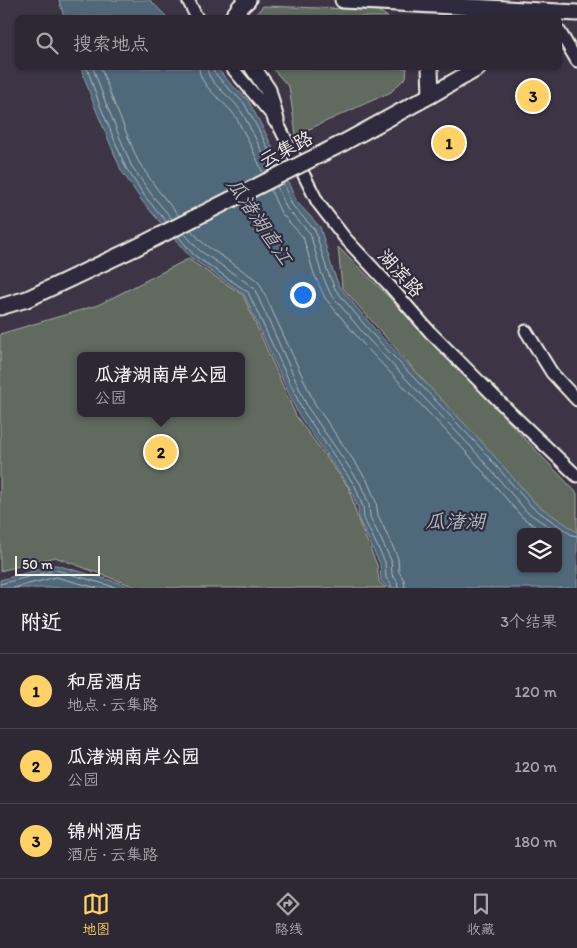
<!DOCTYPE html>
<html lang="zh">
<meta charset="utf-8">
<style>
body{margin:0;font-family:Itim,"LXGW WenKai TC",sans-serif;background:#3a3440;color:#f1f3f6}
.controls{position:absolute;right:15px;bottom:15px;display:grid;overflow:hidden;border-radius:8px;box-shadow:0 1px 4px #0004}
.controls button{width:45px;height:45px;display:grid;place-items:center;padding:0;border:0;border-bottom:1px solid #49444f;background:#2e2834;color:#f1f3f6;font:25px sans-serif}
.scale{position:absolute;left:15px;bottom:12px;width:85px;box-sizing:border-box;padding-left:5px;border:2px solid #f4f1e8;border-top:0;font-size:14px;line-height:18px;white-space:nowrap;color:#f4f1e8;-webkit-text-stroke:4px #2f2a3d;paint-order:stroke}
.you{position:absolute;left:302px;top:294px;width:18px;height:18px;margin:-12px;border:4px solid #fff;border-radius:50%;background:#1a73e8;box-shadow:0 0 0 8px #1a73e833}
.badge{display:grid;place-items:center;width:32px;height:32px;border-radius:50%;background:#ffd166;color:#111;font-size:16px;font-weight:700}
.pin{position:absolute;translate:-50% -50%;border:2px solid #fff;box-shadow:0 1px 5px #0006}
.popup{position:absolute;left:77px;top:352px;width:168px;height:65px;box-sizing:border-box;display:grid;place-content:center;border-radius:8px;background:#2e2834;filter:drop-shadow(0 1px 4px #0005);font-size:16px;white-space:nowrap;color:#a7a6ac}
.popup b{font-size:19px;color:#f1f3f6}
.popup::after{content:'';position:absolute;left:50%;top:100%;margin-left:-10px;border:10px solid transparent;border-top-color:#2e2834}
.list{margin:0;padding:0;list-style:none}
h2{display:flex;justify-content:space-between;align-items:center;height:65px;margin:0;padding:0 20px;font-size:21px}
h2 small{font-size:16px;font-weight:400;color:#a7a6ac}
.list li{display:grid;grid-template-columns:32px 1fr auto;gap:15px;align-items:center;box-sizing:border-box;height:75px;padding:0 20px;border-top:1px solid #49444f}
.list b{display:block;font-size:19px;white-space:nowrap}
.list p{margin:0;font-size:16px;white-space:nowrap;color:#a7a6ac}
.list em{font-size:16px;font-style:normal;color:#a7a6ac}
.icon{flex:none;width:28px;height:28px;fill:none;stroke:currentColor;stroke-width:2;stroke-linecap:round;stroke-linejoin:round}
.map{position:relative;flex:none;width:577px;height:588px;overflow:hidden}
.search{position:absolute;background:#2e2834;box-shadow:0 1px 4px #0004;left:15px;right:15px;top:15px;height:55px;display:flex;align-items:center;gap:12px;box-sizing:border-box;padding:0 18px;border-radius:8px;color:#a7a6ac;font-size:19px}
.sheet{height:290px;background:#2e2834}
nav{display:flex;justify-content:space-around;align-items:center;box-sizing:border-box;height:70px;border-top:1px solid #49444f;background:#2e2834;font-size:14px;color:#a7a6ac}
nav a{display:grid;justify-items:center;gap:2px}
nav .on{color:#ffd166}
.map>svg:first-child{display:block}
.green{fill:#606b5f;stroke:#aaaea4;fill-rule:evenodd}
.water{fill:#50687a;stroke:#929fa6;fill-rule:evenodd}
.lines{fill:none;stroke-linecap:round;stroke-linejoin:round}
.shore{stroke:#b2babc;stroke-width:1}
.minor-casing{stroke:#f4f1e8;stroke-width:15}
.tertiary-casing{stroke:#f4f1e8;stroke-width:19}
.minor{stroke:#2f2a3d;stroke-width:11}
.tertiary{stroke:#2f2a3d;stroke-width:15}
.tertiary-bridge-casing{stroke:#f4f1e8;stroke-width:19;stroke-linecap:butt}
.tertiary-bridge{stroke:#2f2a3d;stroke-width:15}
.labels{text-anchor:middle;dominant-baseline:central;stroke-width:4.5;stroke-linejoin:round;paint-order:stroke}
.street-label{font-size:19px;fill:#f4f1e8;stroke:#2f2a3d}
.water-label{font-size:20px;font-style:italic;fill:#b2babc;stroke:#2f2a3d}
</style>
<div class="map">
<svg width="577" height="588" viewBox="0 0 577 588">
<rect width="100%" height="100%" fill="#3d3545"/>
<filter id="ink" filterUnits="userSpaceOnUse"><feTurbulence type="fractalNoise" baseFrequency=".02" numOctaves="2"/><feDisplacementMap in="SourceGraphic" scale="10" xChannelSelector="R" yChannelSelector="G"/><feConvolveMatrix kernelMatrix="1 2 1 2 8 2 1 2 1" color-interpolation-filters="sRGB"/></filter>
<g filter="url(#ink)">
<g class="green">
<polygon points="263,6 377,10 388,17 253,17"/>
<polygon points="272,68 407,68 406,77 391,92 296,135 289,87"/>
<polygon points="338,247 382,290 577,493 577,533 545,512 521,492 342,287"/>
<path d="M 188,259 L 243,295 L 296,416 L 349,488 L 358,520 L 377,565 L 379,582 L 386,588 L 138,588 L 55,557 L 0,571 L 0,334 L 98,305 ZM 81,356 L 241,356 L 241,413 L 81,413 Z"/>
</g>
<g class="water">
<polygon points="59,0 150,0 167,17 64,17"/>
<path d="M 81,68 L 217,68 L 230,83 L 248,100 L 266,134 L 297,202 L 320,227 L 332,268 L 339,286 L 378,333 L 481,441 L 536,504 L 577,532 L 577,588 L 388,588 L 381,581 L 380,564 L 359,520 L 358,508 L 350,488 L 298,414 L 244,294 L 191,258 L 142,201 L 121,170 L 94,105 ZM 521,532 L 558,532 L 558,569 L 521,569 Z"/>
<polygon points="56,565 113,581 132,588 0,588 0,580"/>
</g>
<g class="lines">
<g class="shore">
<polyline points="87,68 99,103 126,168 146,198 167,222"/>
<polyline points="93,68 105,101 131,165 151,194 172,219"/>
<polyline points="101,68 112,98 138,161 157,189 179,216"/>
<path d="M 199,68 C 200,86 220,98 231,111 C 236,115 238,122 241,127 C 250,142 256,158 263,173"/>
<path d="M 207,68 C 208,83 229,95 238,107 C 241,111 244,116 246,120 C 255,137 263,153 270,170"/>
<polyline points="213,68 214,72 226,86 244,103 262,136 276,167"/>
<polyline points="283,183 292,205 315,230 327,270 335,289 374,336 477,444 532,507 572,535 577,536"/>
<polyline points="277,186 287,209 310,233 321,272 330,293 369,340 472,448 527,512 557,532"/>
<polyline points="270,189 281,213 303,237 314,274 325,298 364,345 467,453 522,517 543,532"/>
<polyline points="191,230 204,244 255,279 260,284 315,404 367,480 376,502 378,515 398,558 399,572 404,580 405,588"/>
<polyline points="184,233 199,250 250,285 254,288 308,408 360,483 369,504 370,517 391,560 392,575 397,581 398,588"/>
<polyline points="178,236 194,255 248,292 303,411 355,486 363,507 364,519 385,562 386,578 391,584 391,588"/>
<polyline points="0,584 56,570 118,588"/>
<polyline points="13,588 56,577 97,588"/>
</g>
<defs>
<g id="minor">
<polyline points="188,0 197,18"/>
<polyline points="560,32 577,61"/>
<polyline points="232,68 276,120 318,203 345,238 388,284 430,332 513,415 577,476"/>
<polyline points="526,331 552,373 577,400"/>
</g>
<g id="tertiary">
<polyline points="343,0 577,13"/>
<polyline points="232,18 240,7 248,0"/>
<polyline points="253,68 268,90 276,120"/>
<polyline points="430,68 431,95"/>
<polyline points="343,143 431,95 478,68"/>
<polyline points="0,307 27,299 135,248"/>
</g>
</defs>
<use href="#minor" class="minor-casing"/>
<use href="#tertiary" class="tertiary-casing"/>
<use href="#minor" class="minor"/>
<use href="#tertiary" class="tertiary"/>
<defs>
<polyline id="tertiary-bridge" points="135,248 343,143"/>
</defs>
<use href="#tertiary-bridge" class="tertiary-bridge-casing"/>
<use href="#tertiary-bridge" class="tertiary-bridge"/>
</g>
</g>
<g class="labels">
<g class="street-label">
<text transform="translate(286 149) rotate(-27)">云集路</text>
<text transform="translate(401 273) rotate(48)">湖滨路</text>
</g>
<g class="water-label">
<text transform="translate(260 221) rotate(56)">瓜渚湖直江</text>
<text x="455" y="521">瓜渚湖</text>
</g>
</g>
</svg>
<div class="controls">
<button><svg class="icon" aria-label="layers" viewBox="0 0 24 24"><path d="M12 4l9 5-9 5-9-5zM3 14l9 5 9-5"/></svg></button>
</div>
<div class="scale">50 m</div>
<div class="you"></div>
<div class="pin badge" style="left:449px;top:143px">1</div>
<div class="pin badge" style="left:161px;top:452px">2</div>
<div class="popup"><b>瓜渚湖南岸公园</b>公园</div>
<div class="pin badge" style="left:533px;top:96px">3</div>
<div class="search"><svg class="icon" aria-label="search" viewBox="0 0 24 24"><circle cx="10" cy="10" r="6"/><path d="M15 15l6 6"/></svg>搜索地点</div>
</div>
<section class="sheet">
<h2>附近<small>3个结果</small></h2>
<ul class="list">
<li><span class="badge">1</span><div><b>和居酒店</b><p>地点 · 云集路</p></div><em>120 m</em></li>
<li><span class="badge">2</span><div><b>瓜渚湖南岸公园</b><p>公园</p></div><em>120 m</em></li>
<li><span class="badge">3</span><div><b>锦州酒店</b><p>酒店 · 云集路</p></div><em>180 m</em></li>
</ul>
</section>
<nav>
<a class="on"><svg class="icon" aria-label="map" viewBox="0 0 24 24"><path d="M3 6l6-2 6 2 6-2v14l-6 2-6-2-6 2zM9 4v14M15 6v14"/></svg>地图</a>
<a><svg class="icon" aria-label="directions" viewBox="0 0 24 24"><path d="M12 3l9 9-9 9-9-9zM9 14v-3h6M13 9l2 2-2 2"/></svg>路线</a>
<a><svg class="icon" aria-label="saved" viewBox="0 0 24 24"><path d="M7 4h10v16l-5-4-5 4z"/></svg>收藏</a>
</nav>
